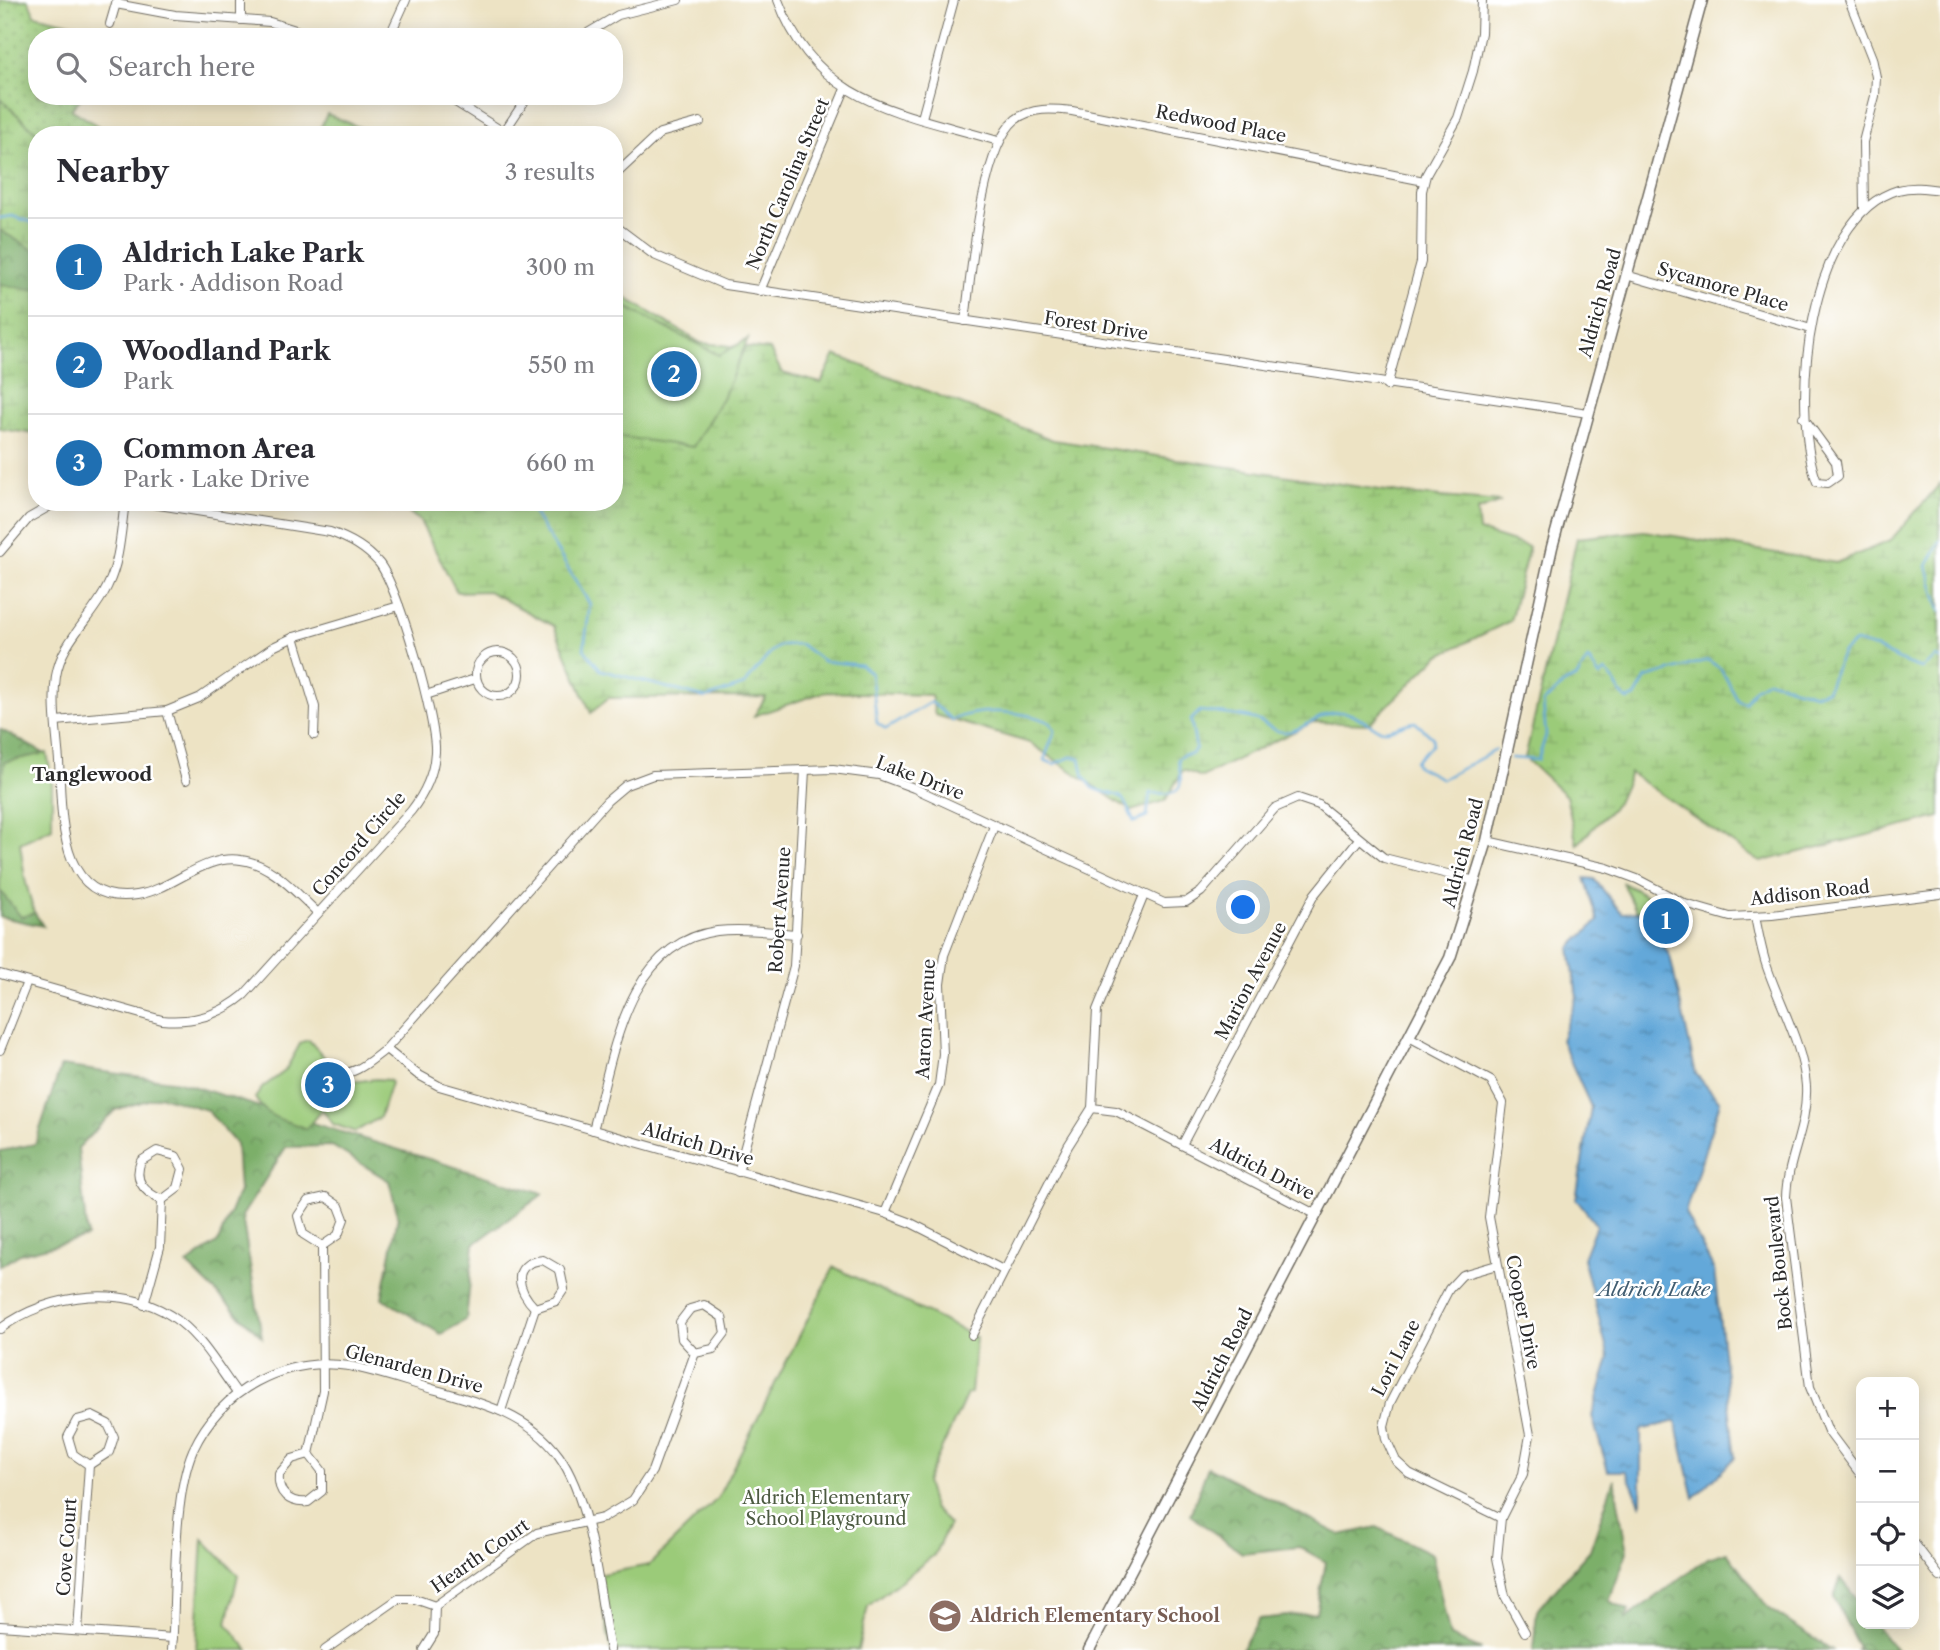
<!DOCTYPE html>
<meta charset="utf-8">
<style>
body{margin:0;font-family:"Libre Caslon Text",serif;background:#f2f2f3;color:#2b2b33}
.controls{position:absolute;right:21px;bottom:21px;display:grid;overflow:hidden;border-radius:14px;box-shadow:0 4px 18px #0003}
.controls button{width:63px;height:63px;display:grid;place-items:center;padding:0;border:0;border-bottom:2px solid #e1e1e2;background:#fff;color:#2b2b33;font:35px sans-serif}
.you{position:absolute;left:1244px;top:908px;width:24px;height:24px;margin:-18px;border:5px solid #fff;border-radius:50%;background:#1a73e8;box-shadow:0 0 0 10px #1a73e833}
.badge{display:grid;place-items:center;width:46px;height:46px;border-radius:50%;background:#1f6fb2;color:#fff;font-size:23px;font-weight:700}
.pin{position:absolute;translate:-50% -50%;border:4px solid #fff;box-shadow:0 2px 7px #0006}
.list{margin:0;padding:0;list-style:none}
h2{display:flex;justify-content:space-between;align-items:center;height:91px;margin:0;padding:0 28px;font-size:30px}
h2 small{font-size:23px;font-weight:400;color:#7c7c81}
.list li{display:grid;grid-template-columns:46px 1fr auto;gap:21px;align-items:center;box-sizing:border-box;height:98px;padding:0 28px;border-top:2px solid #e1e1e2}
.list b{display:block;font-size:26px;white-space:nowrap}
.list p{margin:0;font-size:23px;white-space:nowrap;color:#7c7c81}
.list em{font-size:23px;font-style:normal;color:#7c7c81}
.icon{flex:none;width:38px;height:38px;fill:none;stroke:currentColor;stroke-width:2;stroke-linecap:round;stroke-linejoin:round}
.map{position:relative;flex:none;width:1940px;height:1650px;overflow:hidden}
.search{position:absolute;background:#fff;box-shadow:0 4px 18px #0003;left:28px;top:28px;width:595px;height:77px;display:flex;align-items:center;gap:18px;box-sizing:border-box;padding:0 24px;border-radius:28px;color:#7c7c81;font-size:26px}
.panel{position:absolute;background:#fff;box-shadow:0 4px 18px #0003;left:28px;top:126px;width:595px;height:385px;border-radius:28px}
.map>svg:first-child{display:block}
.grass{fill:url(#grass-dots);stroke:#637b52;stroke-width:2}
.forest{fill:url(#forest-crowns);stroke:#546d4a;stroke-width:2}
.wetland{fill:url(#wetland-marsh);stroke:#637b52;stroke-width:2}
.park{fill:#9bcb79;stroke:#637b52;stroke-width:2}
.water{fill:url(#water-ripples);stroke:#476a82;stroke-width:2}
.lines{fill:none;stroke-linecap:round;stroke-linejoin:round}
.stream{stroke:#63a8d9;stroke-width:2.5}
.minor-casing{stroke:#6f6b61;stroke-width:10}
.secondary-casing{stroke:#6f6b61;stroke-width:13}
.minor{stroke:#fff;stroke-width:8}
.secondary{stroke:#fff;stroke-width:10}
.labels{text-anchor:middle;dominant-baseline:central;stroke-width:5;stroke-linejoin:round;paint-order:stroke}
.street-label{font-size:18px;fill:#2b2b2b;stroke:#fff}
.park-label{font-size:18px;fill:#4d5b42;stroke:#fff}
.education-label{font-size:18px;font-weight:bold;fill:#785e54;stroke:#fff;text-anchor:start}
.neighbourhood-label{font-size:19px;font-weight:bold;fill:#2b2b2b;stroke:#fff}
.water-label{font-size:19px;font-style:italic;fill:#415d71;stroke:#fff}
</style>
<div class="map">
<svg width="1940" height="1650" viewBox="0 0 1940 1650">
<defs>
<pattern id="grass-dots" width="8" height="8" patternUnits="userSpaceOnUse" patternTransform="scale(1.75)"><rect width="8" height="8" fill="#9bcb79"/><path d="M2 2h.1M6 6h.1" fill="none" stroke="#86ae69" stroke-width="1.8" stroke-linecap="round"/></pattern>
<pattern id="forest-crowns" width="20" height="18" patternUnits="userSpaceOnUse" patternTransform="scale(1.75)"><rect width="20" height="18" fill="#7caf69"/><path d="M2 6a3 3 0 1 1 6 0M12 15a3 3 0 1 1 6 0" fill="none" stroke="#668f57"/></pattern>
<pattern id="wetland-marsh" width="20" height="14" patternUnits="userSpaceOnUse" patternTransform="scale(1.75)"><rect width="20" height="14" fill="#9bcb79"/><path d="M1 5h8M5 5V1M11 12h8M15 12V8" fill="none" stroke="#86ae69"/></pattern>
<pattern id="water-ripples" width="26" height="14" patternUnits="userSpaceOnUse" patternTransform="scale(1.75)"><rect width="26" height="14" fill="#63a8d9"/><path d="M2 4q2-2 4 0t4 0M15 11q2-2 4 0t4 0" fill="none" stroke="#5289b0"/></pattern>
</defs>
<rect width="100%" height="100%" fill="#fff"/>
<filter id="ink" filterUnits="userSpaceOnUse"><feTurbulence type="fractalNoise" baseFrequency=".0143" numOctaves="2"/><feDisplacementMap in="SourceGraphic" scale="14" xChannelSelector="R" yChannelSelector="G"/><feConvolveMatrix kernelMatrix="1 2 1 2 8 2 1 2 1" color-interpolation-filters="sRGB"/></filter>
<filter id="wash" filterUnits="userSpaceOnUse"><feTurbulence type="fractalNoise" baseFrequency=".00686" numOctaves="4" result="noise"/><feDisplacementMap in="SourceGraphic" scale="28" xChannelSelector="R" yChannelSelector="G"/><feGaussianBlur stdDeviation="1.57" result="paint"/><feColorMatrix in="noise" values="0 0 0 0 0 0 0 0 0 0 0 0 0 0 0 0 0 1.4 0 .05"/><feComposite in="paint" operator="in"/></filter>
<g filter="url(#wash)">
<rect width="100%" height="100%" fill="#ede3c4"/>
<polygon class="grass" points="0,0 28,0 35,15 110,33 109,37 37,37 37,96 83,96 71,109 112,135 39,135 0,99"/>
<g class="forest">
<polygon points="0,230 37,252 37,290 0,285"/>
<polygon points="0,729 45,754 5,846 28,902 43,926 0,917"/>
<polygon points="61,1066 179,1082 543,1194 474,1244 466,1320 441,1334 382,1298 398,1216 389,1181 332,1146 286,1147 242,1216 262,1337 187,1264 218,1242 239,1191 236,1144 207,1110 161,1096 115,1110 78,1148 87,1237 20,1254 0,1266 0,1151 35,1144"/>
<polygon points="1208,1467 1340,1535 1377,1527 1432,1554 1450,1637 1482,1650 1241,1650 1259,1619 1316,1613 1326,1562 1299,1547 1242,1553 1190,1515"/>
<polygon points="1614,1479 1627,1552 1609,1601 1629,1610 1624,1620 1708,1558 1727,1552 1769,1609 1832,1650 1533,1650 1537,1610 1590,1550"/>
<polygon points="1840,1578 1861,1605 1861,1624 1875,1624 1896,1650 1857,1650 1859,1648 1834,1598"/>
</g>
<g class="wetland">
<polygon points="0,99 39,135 37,252 0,230"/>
<polygon points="0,285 37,290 36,434 0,429"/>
<polygon points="614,291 701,343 770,350 782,373 821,383 835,355 1053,440 1406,494 1501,502 1477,511 1479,531 1529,547 1510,621 1438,656 1369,724 1313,722 1202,777 1183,770 1165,801 1131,811 1030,743 935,715 931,695 824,692 754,716 766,697 608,698 591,713 554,626 488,591 457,592 420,521 396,502 614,502"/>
<polygon points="1940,484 1940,817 1760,862 1630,773 1617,803 1577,845 1566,796 1525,758 1577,538 1644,531 1836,563 1890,541"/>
</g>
<g class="park">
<polygon points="327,114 378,135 317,135"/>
<polygon points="614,301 719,355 748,339 725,393 693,447 614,436"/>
<polygon points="47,753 52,781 52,828 20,843 25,879 34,913 21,917 0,891 0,792 4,762"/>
<polygon points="1623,883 1686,917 1665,947 1641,912 1636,911"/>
<path d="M 309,1040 L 332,1066 L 335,1084 L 376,1079 L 389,1080 L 391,1083 L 380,1117 L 355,1132 L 333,1124 L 322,1109 L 306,1129 C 283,1118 271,1122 255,1098 L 263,1087 L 285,1071 L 301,1042 Z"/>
<polygon points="834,1267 976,1337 971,1393 967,1394 926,1482 933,1508 949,1524 934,1555 868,1606 858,1650 611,1650 597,1575 649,1565 717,1499"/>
<polygon points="203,1539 238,1575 227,1623 248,1650 196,1650"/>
</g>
<polygon class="water" points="1585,878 1594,879 1622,913 1641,912 1670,956 1696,1074 1720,1102 1685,1213 1714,1270 1735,1458 1694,1498 1676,1421 1641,1430 1641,1506 1626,1471 1608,1471 1592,1416 1609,1358 1583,1258 1596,1225 1576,1199 1591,1107 1561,1040 1577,997 1570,948 1598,921"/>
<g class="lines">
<g class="stream">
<polyline points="0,218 12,216 37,224"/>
<path d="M 527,502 L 590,604 L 584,649 L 601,670 L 706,698 L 744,685 L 772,651 L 781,645 L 800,644 L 823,661 L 861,665 L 871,673 L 877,723 L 886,729 L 931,702 L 952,720 C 980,707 1022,711 1050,722 L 1055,731 L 1044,760 L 1054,764 L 1071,757 L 1080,758 L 1084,777 L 1093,788 C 1124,801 1118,785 1134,822 L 1147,817 L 1150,793 C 1184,796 1183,789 1178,759 L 1183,755 L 1192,754 L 1196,748 L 1191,720 L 1200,711 C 1218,713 1237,715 1254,719 C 1265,722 1272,732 1284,732 C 1304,732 1320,711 1340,712 C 1356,712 1365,724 1379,729 C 1390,733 1403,723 1415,722 L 1433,738 L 1432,745 L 1415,761 L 1417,766 L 1442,779 L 1496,750"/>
<polyline points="1940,541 1927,566 1940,611"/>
<path d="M 1511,758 L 1538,760 L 1546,735 L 1543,703 L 1566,682 L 1577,677 L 1588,659 L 1600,677 L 1605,671 C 1616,678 1616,693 1628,700 L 1635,697 L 1646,678 L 1708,660 L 1721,669 L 1738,701 L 1745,703 L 1755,688 L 1768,680 L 1815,694 L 1827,690 L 1842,653 L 1855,642 C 1880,646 1897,663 1922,668 L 1936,657 L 1940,659"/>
</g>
</g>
</g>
<g filter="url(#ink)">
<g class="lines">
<defs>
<g id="minor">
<polyline points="241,0 241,20"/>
<path d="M 778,0 C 817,106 902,112 998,141"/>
<polyline points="1849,0 1872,58 1876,77 1875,96 1863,142 1864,210"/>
<polyline points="116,4 175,15 270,22 318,37"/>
<polyline points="110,24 117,0"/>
<polyline points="389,37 406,0"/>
<polyline points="581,37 618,15 678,0"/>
<polyline points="446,96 508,135"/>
<polyline points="922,118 954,0"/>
<polyline points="504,132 528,96"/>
<polyline points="614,176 660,133 700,122"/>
<polyline points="614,225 654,255 725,285 1588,413"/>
<polyline points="1626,275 1811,329"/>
<polyline points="760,291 845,89"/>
<path d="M 965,321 C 971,276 981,148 1015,120 C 1032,107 1052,109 1072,111 L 1424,181"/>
<polyline points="1387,386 1421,262 1422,191 1426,175 1458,118 1473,71 1481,33 1482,0"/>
<path d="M 1803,417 L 1836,462 L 1838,476 L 1828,483 L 1817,482 C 1789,407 1808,217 1898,190 C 1912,186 1926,188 1940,190"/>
<path d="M 125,502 C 121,529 120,561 108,585 C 93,618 62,639 56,676 C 52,704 57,734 59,761 C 62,813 57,907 137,895 C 174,889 203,854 241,860 C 273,864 296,893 318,913"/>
<polyline points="0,552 29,518 57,502"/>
<polyline points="294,637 315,707 314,735"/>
<circle cx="498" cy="674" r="22"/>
<polyline points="426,695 475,679"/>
<polyline points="167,711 186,780"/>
<polyline points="56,721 167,711 199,698 273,647 294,637 399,606"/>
<polyline points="1487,841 1607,868 1637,879 1685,904 1730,917 1772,915 1940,894"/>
<path d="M 1755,916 C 1758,932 1761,948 1766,964 C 1779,1004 1803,1044 1806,1086 C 1808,1127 1787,1159 1786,1197 L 1810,1387 L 1828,1431 L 1861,1475"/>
<path d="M 0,974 L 162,1020 C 193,1023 220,1015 244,995 L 411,811 C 425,793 434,774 435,752 C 437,721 398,586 379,563 C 366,548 348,538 330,532 L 140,502"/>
<polyline points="1411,1038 1491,1081 1503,1103 1489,1217 1530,1435 1523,1474 1501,1518 1497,1558 1505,1596 1525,1632"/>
<polyline points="386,1049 417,1074 439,1086 885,1213 909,1222 1003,1270"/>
<polyline points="0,1050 27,982"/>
<path d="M 333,1072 C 354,1078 371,1060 386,1049 L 607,801 L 626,785 L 653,775 L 833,769 L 879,775 L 914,788 L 1164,903 L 1186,902 L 1201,892 L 1275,808 L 1298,798 L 1319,805 L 1384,858 L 1475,881"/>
<polyline points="1092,1108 1097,1010 1144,895"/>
<path d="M 593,1130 C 613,1059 625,943 717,931 C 743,928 770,932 797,934"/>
<polyline points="1182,1145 1314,895 1359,839"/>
<path d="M 157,1151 L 176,1156 L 183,1169 L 178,1188 L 162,1200 C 144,1192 133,1181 141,1161 Z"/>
<polyline points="738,1172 794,966 805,770"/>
<polygon points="326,1197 339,1206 344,1219 338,1235 322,1246 303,1234 298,1216 308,1201"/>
<polyline points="885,1213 939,1085 943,1054 940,984 944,955 994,826"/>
<path d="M 543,1260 L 560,1270 L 564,1289 L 556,1301 L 535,1308 C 518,1291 509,1263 543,1260 Z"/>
<polyline points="1497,1265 1462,1275 1449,1289 1390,1403 1384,1426 1386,1439 1396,1461 1409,1473 1501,1518"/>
<polyline points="144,1305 160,1247 162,1200"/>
<polygon points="704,1305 722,1317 725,1333 713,1349 695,1353 682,1339 680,1322 690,1309"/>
<path d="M 0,1329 C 49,1292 129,1282 180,1322 C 203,1340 220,1370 237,1393"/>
<polyline points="972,1335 1068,1146 1092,1108 1116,1111 1317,1215"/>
<polyline points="501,1411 535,1308"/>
<polygon points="92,1416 108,1424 114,1437 109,1452 89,1465 73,1454 68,1437 77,1420"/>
<polyline points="309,1454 323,1391 322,1246"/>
<path d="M 309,1454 L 322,1471 L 322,1491 L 308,1502 C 289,1504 277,1493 279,1474 L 292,1459 Z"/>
<polyline points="1914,1543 1940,1577"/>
<polyline points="435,1606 537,1533 603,1518 633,1500 652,1471 695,1353"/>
<polyline points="0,1626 173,1638"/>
<polyline points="78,1631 89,1465"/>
<path d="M 172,1650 C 176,1595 172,1498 193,1450 C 221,1390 283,1356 349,1366 C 378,1371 407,1382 436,1390 C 482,1403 529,1415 559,1456 C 592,1502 599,1594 610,1650"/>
<polyline points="325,1650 398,1599 415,1599 435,1606 434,1634 424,1650"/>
</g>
<polyline id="secondary" points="1089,1650 1450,958 1487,841 1552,547 1702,0"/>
</defs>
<use href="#minor" class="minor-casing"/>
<use href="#secondary" class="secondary-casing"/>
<use href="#minor" class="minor"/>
<use href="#secondary" class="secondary"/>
</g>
</g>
<defs>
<symbol id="school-disc" viewBox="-11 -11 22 22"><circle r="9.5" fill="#8d6e63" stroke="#fff"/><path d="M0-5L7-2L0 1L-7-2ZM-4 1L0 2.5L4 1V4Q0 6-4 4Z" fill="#fff"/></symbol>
</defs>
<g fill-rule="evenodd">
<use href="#school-disc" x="926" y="1597" width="38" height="38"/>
</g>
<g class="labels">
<g class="street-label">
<text transform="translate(1221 124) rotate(11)">Redwood Place</text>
<text transform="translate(788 184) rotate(-67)">North Carolina Street</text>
<text transform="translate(1723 287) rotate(16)">Sycamore Place</text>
<text transform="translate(1600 303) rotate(-74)">Aldrich Road</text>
<text transform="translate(1096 326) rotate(9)">Forest Drive</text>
<text transform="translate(920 778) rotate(21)">Lake Drive</text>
<text transform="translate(359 844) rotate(-49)">Concord Circle</text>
<text transform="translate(1463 853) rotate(-75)">Aldrich Road</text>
<text transform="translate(1810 893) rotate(-6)">Addison Road</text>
<text transform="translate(780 910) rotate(-86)">Robert Avenue</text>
<text transform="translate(1251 981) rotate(-62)">Marion Avenue</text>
<text transform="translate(926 1019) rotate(-87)">Aaron Avenue</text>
<text transform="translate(698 1144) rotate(16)">Aldrich Drive</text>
<text transform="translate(1262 1169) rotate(27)">Aldrich Drive</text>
<text transform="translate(1779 1263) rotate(-96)">Bock Boulevard</text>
<text transform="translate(1523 1312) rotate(79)">Cooper Drive</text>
<text transform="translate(1396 1358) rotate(-63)">Lori Lane</text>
<text transform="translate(1222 1360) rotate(-63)">Aldrich Road</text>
<text transform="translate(414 1369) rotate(15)">Glenarden Drive</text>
<text transform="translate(67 1547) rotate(-86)">Cove Court</text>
<text transform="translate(480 1556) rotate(-35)">Hearth Court</text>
</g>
<g class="park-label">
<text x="826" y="1498">Aldrich Elementary<tspan x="826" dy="21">School Playground</tspan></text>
</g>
<g class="education-label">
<text x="970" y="1616">Aldrich Elementary School</text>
</g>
<g class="neighbourhood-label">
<text x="92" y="774">Tanglewood</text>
</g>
<g class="water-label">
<text x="1654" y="1289">Aldrich Lake</text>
</g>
</g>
</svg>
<div class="controls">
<button>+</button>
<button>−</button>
<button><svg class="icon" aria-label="locate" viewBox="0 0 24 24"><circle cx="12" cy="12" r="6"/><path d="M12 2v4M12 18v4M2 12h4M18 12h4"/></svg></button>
<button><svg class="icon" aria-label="layers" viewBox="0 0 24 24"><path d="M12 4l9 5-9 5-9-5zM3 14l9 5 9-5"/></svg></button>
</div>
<div class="you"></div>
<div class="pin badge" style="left:1666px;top:921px">1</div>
<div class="pin badge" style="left:674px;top:374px">2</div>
<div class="pin badge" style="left:328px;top:1085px">3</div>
<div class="search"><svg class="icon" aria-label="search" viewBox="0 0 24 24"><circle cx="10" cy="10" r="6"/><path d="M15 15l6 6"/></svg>Search here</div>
<section class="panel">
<h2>Nearby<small>3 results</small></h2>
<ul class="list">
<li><span class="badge">1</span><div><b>Aldrich Lake Park</b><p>Park · Addison Road</p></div><em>300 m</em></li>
<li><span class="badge">2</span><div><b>Woodland Park</b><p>Park</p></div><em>550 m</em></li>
<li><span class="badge">3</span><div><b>Common Area</b><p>Park · Lake Drive</p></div><em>660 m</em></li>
</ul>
</section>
</div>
